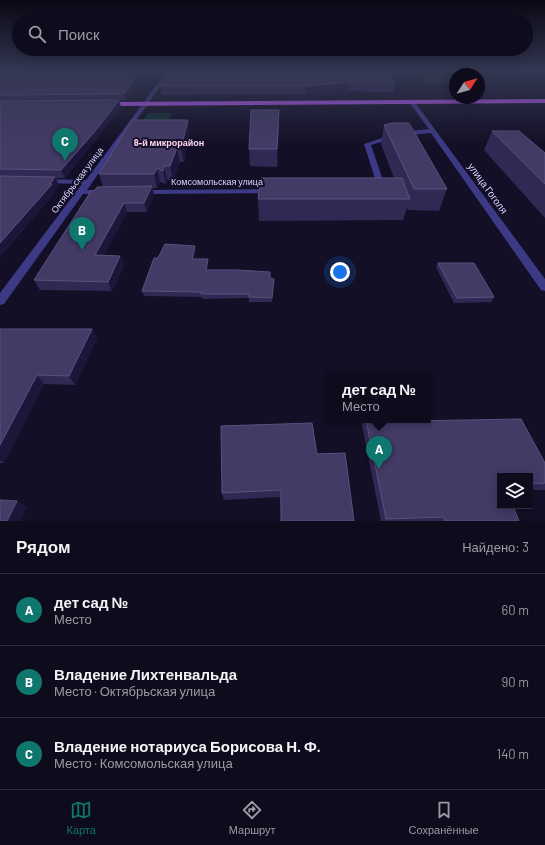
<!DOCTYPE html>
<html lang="ru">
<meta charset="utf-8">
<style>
body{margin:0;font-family:Barlow,sans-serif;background:#1c1929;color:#f1f3f6}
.controls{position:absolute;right:12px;bottom:12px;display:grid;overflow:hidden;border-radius:0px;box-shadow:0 2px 10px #0003}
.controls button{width:36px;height:36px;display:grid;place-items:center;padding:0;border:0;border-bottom:1px solid #2e2b3b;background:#0e0b1c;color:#f1f3f6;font:20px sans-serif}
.compass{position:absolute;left:449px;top:68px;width:36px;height:36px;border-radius:50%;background:#0e0b1c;box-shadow:0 2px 10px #0003;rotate:54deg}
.you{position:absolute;left:340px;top:272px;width:14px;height:14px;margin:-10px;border:3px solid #fff;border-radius:50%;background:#1a73e8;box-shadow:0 0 0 6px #1a73e833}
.badge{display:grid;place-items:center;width:26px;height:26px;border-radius:50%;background:#0f766e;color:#fff;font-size:13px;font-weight:700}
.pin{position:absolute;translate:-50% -33px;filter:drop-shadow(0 1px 2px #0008)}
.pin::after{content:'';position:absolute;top:21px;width:14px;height:12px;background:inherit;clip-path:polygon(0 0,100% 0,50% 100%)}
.popup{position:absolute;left:327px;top:371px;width:104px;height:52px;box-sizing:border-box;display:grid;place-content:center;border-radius:0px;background:#0e0b1c;filter:drop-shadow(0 1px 3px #0005);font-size:13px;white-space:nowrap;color:#9b9ba3}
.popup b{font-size:15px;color:#f1f3f6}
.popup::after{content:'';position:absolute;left:50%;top:100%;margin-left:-8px;border:8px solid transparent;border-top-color:#0e0b1c}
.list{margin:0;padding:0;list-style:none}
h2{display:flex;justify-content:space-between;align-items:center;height:52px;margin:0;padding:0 16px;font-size:17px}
h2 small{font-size:13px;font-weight:400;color:#9b9ba3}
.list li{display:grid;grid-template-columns:26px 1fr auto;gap:12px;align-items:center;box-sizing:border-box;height:72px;padding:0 16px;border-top:1px solid #2e2b3b}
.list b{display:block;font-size:15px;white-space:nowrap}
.list p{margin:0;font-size:13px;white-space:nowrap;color:#9b9ba3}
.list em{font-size:13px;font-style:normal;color:#9b9ba3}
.icon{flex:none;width:22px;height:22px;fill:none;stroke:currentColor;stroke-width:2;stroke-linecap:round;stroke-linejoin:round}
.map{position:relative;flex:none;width:545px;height:521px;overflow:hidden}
.search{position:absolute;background:#0e0b1c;box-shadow:0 2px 10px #0003;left:12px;right:12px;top:12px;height:44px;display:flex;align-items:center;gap:10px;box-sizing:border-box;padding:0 14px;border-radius:22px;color:#9b9ba3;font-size:15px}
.sheet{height:268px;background:#0e0b1c}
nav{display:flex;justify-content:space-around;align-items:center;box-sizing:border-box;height:56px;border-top:1px solid #2e2b3b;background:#0e0b1c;font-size:11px;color:#9b9ba3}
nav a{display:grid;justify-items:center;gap:2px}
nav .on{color:#0f766e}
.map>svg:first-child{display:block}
.green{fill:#12302f}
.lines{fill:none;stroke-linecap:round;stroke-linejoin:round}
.minor{fill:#3d3a85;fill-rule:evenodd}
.major{fill:#c25bff;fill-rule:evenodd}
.wall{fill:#312854}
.shaded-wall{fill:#1d163a}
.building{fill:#433a66;stroke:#5a527e}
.labels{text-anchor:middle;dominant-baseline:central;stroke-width:4;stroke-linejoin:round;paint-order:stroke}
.far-neighbourhood-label{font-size:9px;font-weight:bold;fill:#ffd6f0;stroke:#130f26}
.far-street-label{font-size:9px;fill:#d9d4ff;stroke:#130f26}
.street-label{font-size:10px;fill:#d9d4ff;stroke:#130f26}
</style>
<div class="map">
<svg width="545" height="521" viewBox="0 0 545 521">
<rect width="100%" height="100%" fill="#130f26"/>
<g class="green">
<polygon points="413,71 545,71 545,76 479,78 479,74 455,74 455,84 425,84"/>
<polygon points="150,113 171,113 169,119 180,119 180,122 142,123 146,115"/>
</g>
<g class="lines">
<g class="minor">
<polygon points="167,71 171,71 87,190 108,190 108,194 83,194 4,304 0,305 0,293 82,184 44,183 41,183 41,179 86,180"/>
<polygon points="412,100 414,101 545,279 545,291 541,290 431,133 401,136 371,145 386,189 382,191 379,191 364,144 400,132 429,129 409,102"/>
<polygon points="273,189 276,189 276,193 141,194 137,192 141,190"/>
</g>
<polygon class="major" points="545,99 545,103 107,106 104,104 107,102"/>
</g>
<g class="wall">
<polygon points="0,71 127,71 123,75 139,81 126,100 0,101"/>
<polygon points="173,71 395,83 393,92 349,91 306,94 162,95 160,86"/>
<polygon points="0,101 121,107 98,137 65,178 56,178 59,185 54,190 55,192 0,257"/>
<polygon points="279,110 279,126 277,167 250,166 249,149"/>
<polygon points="384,125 447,189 439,211 408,210 407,208 403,220 259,221 258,199 394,178 381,144"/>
<polygon points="492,131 545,153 545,218 484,150"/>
<polygon points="190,132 184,162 180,162 173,180 167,180 166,184 160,182 157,188 153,188 154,195 147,212 127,212 104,255 124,265 112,291 40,290 34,280 103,186 99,174"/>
<polygon points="195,246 196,251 194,259 208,259 208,264 207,270 274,279 272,302 249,302 249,298 202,299 202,297 144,296 142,291 158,258"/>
<polygon points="438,263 494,297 491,302 454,303 436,267"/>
<polygon points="0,329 92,329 97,338 75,385 44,384 4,463 0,463"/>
<polygon points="361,420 411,420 411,421 545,463 545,490 530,490 530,476 500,476 519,521 381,521"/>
<polygon points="317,454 354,521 281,521 280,497 224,500 222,493"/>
</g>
<g class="shaded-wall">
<polygon points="120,71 127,71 117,81 116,75"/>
<polygon points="137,75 139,81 126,100 124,94"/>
<polygon points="350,82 349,91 306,94 306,86"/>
<polygon points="119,100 121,107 98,137 65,178 61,170"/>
<polygon points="279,110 279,126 277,167 277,149"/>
<polygon points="188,120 190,132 184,162 181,148"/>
<polygon points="177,148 180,162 173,180 170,166"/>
<polygon points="164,166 167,180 166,184 163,171"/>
<polygon points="157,168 160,182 157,188 154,174"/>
<polygon points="55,177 59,185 54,190 55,192 0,257 0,243"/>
<polygon points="152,186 154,195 147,212 144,203"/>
<polygon points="124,203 127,212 99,265 95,255"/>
<polygon points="195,246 196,251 193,263 192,259"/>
<polygon points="120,256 124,265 112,291 108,282"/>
<polygon points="208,259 208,264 207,275 206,270"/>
<polygon points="274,279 274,284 272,302 272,298"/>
<polygon points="92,329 97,338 75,385 69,376"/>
<polygon points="37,375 44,384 4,463 0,460 0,445"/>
<polygon points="17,501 27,507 21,521 7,521"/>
</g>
<g class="building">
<polygon points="0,71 120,71 116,75 137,75 124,94 0,95"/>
<polygon points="173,71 387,71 395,83 350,82 306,86 160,86"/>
<polygon points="119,100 96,130 61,170 0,169 0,101"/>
<polygon points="251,110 279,110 277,149 249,149"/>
<polygon points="132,120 188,120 181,148 177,148 170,166 164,166 163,171 157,168 154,174 99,174"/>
<polygon points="392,123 409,123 447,189 414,189 384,125"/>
<polygon points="492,131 519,131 545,153 545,184"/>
<polygon points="0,176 55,177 50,184 52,184 0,243"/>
<polygon points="261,178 402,178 410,199 258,199"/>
<polygon points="152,186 144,203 124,203 95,255 120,256 108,282 34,280 91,191 95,190 97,187"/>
<polygon points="165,244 195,246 192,259 208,259 206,270 238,270 270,272 270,278 274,279 272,298 249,297 249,294 201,294 202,292 142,291 154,258 158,258"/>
<polygon points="438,263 474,263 494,297 457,298"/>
<polygon points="0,329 92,329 69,376 37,375 0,445"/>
<polygon points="521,419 545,463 545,483 530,484 530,476 500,476 500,506 513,506 519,521 445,521 444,517 386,519 366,420 411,420 411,421"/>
<polygon points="312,423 317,454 345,453 354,521 281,521 281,490 222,493 221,426"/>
<polygon points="0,500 17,501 7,521 0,521"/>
</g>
<linearGradient id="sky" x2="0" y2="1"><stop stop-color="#0a0815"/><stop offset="0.49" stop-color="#333752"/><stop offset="1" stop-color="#333752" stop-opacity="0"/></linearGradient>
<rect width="545" height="144" fill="url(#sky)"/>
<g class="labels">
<g class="far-neighbourhood-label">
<text x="169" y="142">8-й микрорайон</text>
</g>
<g class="far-street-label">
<text transform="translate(77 180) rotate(-53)">Октябрьская улица</text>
<text x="217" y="181">Комсомольская улица</text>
</g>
<g class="street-label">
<text transform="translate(488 188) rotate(54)">улица Гоголя</text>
</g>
</g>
</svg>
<div class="controls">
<button><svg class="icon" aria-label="layers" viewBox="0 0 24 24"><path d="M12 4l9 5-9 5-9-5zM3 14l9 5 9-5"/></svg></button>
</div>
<svg class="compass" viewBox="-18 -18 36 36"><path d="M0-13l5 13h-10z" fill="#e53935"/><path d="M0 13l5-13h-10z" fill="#9b9ba3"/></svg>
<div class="you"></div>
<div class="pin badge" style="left:379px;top:469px">A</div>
<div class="popup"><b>дет сад №</b>Место</div>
<div class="pin badge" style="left:82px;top:250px">B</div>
<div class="pin badge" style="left:65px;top:161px">C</div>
<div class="search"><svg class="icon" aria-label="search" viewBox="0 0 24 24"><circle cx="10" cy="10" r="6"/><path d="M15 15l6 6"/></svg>Поиск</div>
</div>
<section class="sheet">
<h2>Рядом<small>Найдено: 3</small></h2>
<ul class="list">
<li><span class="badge">A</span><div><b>дет сад №</b><p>Место</p></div><em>60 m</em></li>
<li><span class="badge">B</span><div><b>Владение Лихтенвальда</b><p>Место · Октябрьская улица</p></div><em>90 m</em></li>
<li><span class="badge">C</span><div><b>Владение нотариуса Борисова Н. Ф.</b><p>Место · Комсомольская улица</p></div><em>140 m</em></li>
</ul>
</section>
<nav>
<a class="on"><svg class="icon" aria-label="map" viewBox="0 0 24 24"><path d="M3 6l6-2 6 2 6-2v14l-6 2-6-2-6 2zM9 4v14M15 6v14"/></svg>Карта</a>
<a><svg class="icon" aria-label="directions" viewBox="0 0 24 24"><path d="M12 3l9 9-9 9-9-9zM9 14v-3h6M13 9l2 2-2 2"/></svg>Маршрут</a>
<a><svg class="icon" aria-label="saved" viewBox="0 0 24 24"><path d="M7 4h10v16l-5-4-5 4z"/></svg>Сохранённые</a>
</nav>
